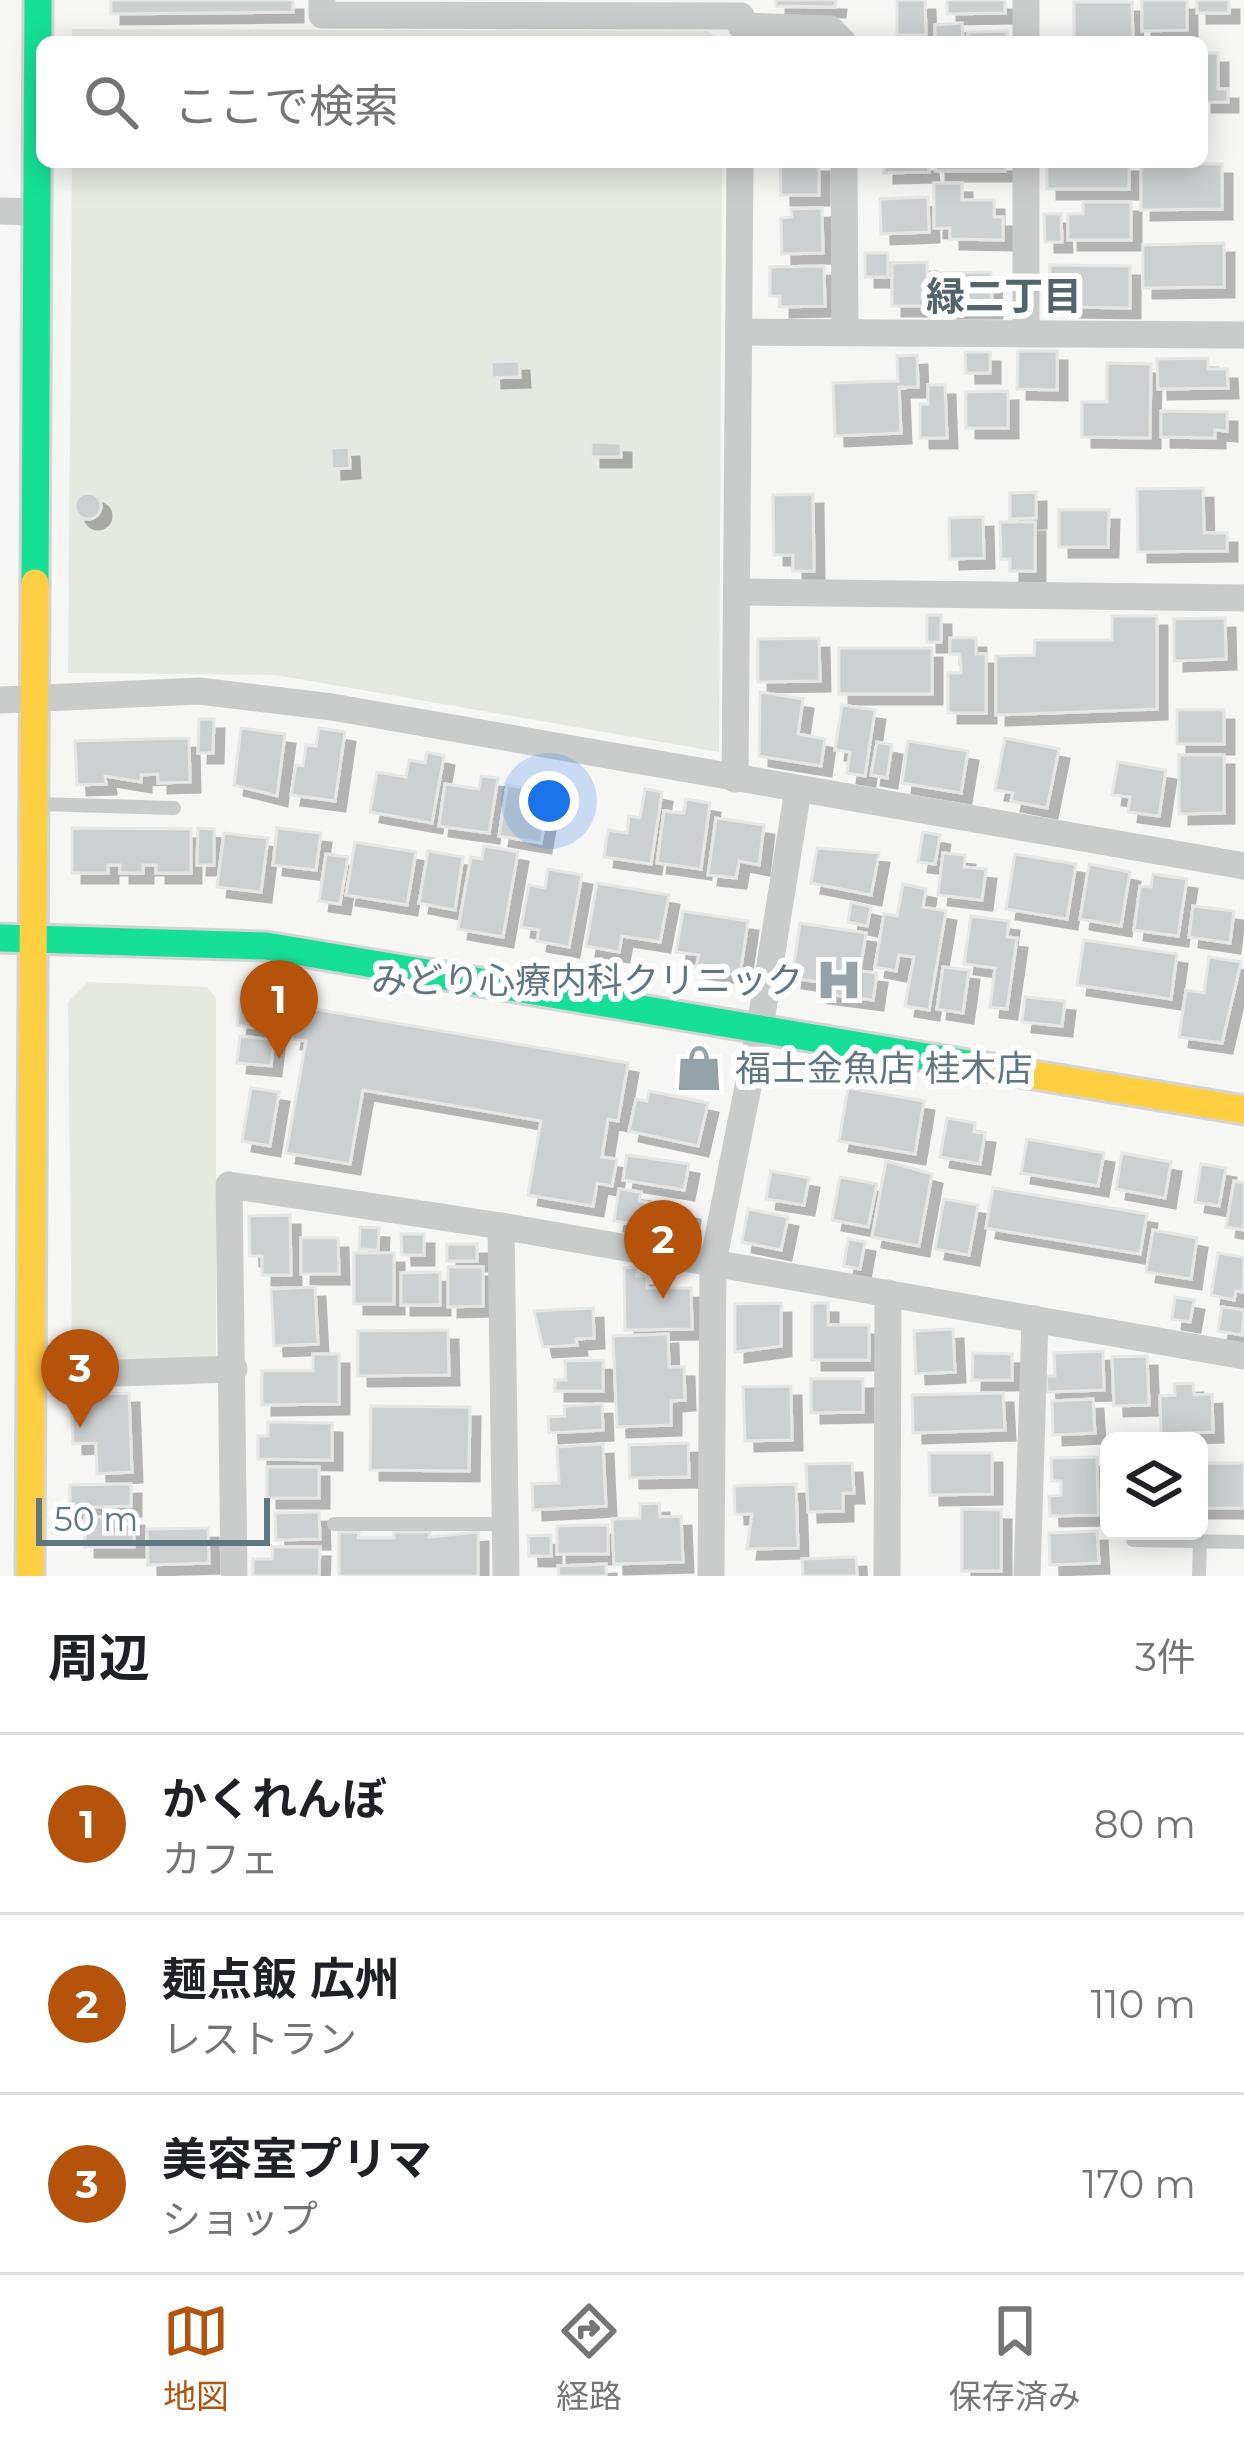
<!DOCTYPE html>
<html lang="ja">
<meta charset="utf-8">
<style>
body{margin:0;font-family:Montserrat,"Noto Sans JP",sans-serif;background:#f6f6f6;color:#202124}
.controls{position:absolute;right:36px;bottom:36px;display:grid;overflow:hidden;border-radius:18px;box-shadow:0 6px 30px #0003}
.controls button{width:108px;height:108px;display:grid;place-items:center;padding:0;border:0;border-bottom:3px solid #e0e0e0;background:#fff;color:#202124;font:60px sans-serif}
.scale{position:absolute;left:36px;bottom:30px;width:234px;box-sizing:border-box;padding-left:12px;border:6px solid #617780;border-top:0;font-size:33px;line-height:42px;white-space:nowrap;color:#617780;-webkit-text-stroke:9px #fff;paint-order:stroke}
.you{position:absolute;left:549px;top:801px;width:42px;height:42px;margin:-30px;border:9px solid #fff;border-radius:50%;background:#1a73e8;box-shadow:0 0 0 18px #1a73e833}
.badge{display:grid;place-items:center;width:78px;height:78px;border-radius:50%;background:#b45309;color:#fff;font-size:39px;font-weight:700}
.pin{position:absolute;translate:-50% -99px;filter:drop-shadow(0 3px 6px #0008)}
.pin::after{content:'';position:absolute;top:63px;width:42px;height:36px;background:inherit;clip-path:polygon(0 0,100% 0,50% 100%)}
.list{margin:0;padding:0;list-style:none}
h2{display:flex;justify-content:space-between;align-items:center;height:156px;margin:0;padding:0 48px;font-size:51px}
h2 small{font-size:39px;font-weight:400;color:#757577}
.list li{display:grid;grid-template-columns:78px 1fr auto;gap:36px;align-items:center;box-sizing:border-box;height:180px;padding:0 48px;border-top:3px solid #e0e0e0}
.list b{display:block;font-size:45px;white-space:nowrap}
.list p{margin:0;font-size:39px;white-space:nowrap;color:#757577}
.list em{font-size:39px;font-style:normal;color:#757577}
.icon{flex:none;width:66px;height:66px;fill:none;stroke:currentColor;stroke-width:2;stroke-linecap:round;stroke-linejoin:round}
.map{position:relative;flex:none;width:1244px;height:1576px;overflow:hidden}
.search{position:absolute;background:#fff;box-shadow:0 6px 30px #0003;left:36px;right:36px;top:36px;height:132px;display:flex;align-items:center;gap:30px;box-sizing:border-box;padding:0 42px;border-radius:18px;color:#757577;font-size:45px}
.sheet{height:696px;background:#fff}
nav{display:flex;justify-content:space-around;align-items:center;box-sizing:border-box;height:168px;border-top:3px solid #e0e0e0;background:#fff;font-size:33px;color:#757577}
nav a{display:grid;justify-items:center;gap:6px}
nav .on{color:#b45309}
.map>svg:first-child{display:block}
.green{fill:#e6e8e2}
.building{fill:#cdd0d0;stroke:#e6e6e4;stroke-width:3;filter:url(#shadow)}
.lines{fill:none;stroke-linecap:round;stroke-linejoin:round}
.fast-casing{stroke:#d3d4d4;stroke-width:33}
.slow-casing{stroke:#d3d4d4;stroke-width:33}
.lane{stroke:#cacccc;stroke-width:14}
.street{stroke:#cacccc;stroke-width:27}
.fast{stroke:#16e098;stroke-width:27}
.slow{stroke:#ffcf43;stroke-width:27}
.labels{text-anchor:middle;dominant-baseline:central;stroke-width:12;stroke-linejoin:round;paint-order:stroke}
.poi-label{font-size:36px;fill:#617780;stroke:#fff;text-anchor:end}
.neighbourhood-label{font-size:39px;font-weight:bold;fill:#53646b;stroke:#fff}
</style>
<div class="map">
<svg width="1244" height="1576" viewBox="0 0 1244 1576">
<defs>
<filter id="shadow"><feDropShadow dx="10" dy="10" stdDeviation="0" flood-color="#0004"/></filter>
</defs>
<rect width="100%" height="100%" fill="#f6f6f5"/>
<g class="green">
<polygon points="72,29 708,31 722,42 72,42"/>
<polygon points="72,162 722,162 719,752 276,675 68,673"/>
<polygon points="88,982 207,987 216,998 216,1355 209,1360 72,1358 68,1002"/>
</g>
<g class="building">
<polygon points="111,0 293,0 293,12 111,14"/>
<polygon points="776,0 836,0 835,7 776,6"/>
<polygon points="897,0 925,0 926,35 897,35"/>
<polygon points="947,0 1005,0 1005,13 947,14"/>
<polygon points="1142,0 1187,0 1187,30 1142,31"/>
<rect x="1197" y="0" width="32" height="13"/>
<polygon points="1074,2 1132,2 1133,42 1074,42"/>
<polygon points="962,23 963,42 935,42 935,25"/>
<polygon points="1007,31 1007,42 968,42 968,32"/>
<polygon points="1202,53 1218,53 1218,89 1228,89 1228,102 1202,102"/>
<polygon points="780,162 819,162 819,195 781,195"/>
<polygon points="884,162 928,162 929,172 884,173"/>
<rect x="936" y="162" width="69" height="9"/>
<rect x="1047" y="162" width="82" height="27"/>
<polygon points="1141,164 1222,164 1222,209 1141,210"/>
<polygon points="934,183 962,183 962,200 994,200 994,217 1003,217 1003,240 950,239 950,228 934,228"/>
<polygon points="928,197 929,232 881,234 880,199"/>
<polygon points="1083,202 1131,202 1131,240 1068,240 1068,214 1083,214"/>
<polygon points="822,208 823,253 782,254 781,218 792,217 791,209"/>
<polygon points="1044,214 1061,214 1062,242 1045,242"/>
<polygon points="1224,243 1224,287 1143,288 1143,245"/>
<rect x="865" y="253" width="23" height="24"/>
<polygon points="927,262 928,306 892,306 892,263"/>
<polygon points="1050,265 1130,266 1130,308 1066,307 1066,291 1050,291"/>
<polygon points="824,266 825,306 780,307 780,296 770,296 770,267"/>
<polygon points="991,272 992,308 938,308 937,273"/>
<polygon points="1018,351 1057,351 1057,390 1017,389"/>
<polygon points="965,352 990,352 990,373 966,373"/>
<polygon points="917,355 918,387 899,387 901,433 835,436 833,383 898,381 897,356"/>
<polygon points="1208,358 1208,369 1227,369 1228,388 1158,389 1157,359"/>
<polygon points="519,361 520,377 492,378 491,362"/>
<polygon points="1107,363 1151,364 1150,438 1082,437 1082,402 1107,402"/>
<polygon points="928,385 945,385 947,438 920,438 920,404 928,404"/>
<polygon points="1008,391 1008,428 966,428 966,392"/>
<polygon points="1161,411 1227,412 1227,431 1215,430 1215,438 1161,437"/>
<polygon points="591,442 621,443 621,457 591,457"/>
<polygon points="349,447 350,468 332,469 331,448"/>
<polygon points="1203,488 1204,533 1227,533 1227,551 1138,552 1137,489"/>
<polygon points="1036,492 1036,518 1010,519 1010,493"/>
<circle cx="88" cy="506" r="13"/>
<polygon points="813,494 814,571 793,571 793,555 774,555 773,495"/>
<polygon points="1059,510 1109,510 1108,547 1059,547"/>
<polygon points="983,517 984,558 950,559 949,518"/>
<polygon points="1000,522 1035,522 1035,571 1010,571 1010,559 1001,559"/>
<rect x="927" y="615" width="14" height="27"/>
<polygon points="1112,616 1157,616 1157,709 996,715 996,656 1034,655 1035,640 1112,640"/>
<polygon points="1225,618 1226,659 1174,661 1174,619"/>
<polygon points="819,638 820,681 758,682 758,639"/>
<polygon points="950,638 976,638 976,654 986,654 986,713 948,713 948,673 961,673 960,654 950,654"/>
<rect x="839" y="648" width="93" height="46"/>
<polygon points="760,692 803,699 798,734 825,739 821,766 759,756"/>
<polygon points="842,705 875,710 865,776 847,773 850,752 835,750"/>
<rect x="1177" y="710" width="47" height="34"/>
<polygon points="199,719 214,719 213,753 198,753"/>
<polygon points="241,728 285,734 277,796 234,785"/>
<polygon points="319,728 345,732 335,801 291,795 296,765 303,766 306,745 316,746"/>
<polygon points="189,738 190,782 158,783 158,774 141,775 141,782 105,776 106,784 77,785 75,741"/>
<polygon points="1005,738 1059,749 1047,808 1011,801 1013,793 995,790"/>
<polygon points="908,741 968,751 961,793 902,783"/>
<polygon points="877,742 892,745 887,778 871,775"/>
<polygon points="427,752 444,756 432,823 370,812 377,772 406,777 409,760 425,763"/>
<polygon points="1179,755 1224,755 1224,813 1179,814"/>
<polygon points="1118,762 1166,770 1159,816 1128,812 1130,797 1112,795"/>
<polygon points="481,776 498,778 489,833 439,826 445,784 479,789"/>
<polygon points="507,785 550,793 541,843 499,836"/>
<polygon points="645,789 662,792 651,864 604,857 608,830 627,833 629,816 640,818"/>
<polygon points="686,799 710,803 701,869 657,863 664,811 684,813"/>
<polygon points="716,818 764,825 759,865 739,861 736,878 708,875"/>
<polygon points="72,828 191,829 191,873 156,873 156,865 143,865 143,873 120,873 120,865 108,865 108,873 72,873"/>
<polygon points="198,828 214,829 214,865 197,865"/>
<polygon points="277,828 321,833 316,870 273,865"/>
<polygon points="923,832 940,835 935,864 918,862"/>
<polygon points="224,833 268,838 261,892 217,887"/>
<polygon points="355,842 416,852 407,905 346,895"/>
<polygon points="484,846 518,852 503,937 458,929 471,857 482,859"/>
<polygon points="817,848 879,853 871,895 811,883"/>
<polygon points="428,851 463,857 455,910 419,903"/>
<polygon points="943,853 965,855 964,867 986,869 982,900 938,895"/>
<polygon points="326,854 348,857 340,904 319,901"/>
<polygon points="1015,854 1076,864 1067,919 1006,909"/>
<polygon points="1089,864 1130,872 1121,926 1080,919"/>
<polygon points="548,869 582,875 569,947 537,941 539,930 521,927 529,885 545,888"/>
<polygon points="1153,874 1187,879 1178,936 1134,930 1140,886 1151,887"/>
<polygon points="597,883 669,895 660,942 622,936 619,952 586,946"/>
<polygon points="903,884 926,889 923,907 946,911 929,1010 905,1006 914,957 899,955 896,971 875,967 884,914 897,916"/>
<polygon points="851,902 871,907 867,926 848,922"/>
<polygon points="1193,906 1234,911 1230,943 1189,937"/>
<polygon points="683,911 748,921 740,975 696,968 699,955 676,952"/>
<polygon points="971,916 1009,921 1007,937 1017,938 1007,1009 990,1007 995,968 964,964"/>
<polygon points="800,923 866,933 860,971 877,973 873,1000 818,993 819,982 792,978"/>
<polygon points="1084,940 1177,954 1171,999 1077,985"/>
<polygon points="1209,957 1241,962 1222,1043 1179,1037 1186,990 1204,993"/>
<polygon points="943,967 969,970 963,1013 937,1009"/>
<polygon points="242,991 279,997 273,1031 237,1025"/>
<polygon points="1025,997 1065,1001 1062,1026 1022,1022"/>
<polygon points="297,1006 628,1063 618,1121 608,1119 602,1157 617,1159 612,1186 597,1183 593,1206 528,1195 541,1121 363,1090 350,1164 286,1153 306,1041 291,1039"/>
<polygon points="240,1036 274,1040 271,1066 237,1063"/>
<polygon points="251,1088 279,1092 270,1146 242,1141"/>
<polygon points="848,1088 924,1101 915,1154 839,1141"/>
<polygon points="649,1091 708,1103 698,1146 629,1131 636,1099 647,1101"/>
<polygon points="947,1118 975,1123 974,1132 985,1133 980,1164 940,1157"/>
<polygon points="1027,1139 1104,1153 1098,1186 1021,1173"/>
<polygon points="1122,1153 1171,1162 1165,1198 1116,1189"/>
<polygon points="627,1155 689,1164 684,1190 623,1180"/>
<polygon points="886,1161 932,1174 919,1246 872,1237"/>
<polygon points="1201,1164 1226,1168 1219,1206 1195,1202"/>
<polygon points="771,1171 809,1178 804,1205 766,1199"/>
<polygon points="840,1177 877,1184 868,1227 832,1220"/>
<polygon points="1234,1181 1244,1183 1244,1230 1226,1227"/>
<polygon points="993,1188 1147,1214 1140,1254 986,1228"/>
<polygon points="619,1189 641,1192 639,1201 690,1210 687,1233 614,1221"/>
<polygon points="944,1199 978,1205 969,1255 935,1249"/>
<polygon points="748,1209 788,1217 781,1250 742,1242"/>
<polygon points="290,1215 291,1275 262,1275 262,1256 250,1256 249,1216"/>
<polygon points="360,1227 379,1228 378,1250 359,1249"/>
<polygon points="1153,1230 1197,1238 1191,1279 1146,1272"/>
<polygon points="401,1234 424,1234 424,1255 402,1255"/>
<polygon points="301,1238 338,1238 339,1274 301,1274"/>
<polygon points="848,1239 865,1242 860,1269 844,1266"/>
<rect x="447" y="1244" width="30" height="17"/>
<rect x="354" y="1253" width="40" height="51"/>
<polygon points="1218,1253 1244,1257 1243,1292 1236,1291 1234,1300 1211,1295"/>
<polygon points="448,1267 483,1267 483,1306 448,1307"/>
<polygon points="637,1267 637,1276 647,1276 647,1288 691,1288 692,1329 625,1330 624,1268"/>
<polygon points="440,1272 440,1305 401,1305 401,1273"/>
<polygon points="315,1287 318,1344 274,1346 271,1289"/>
<polygon points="1175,1297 1194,1300 1190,1322 1172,1319"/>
<polygon points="781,1303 781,1346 735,1352 735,1304"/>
<polygon points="812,1303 828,1303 828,1325 869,1325 869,1360 812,1360"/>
<polygon points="1222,1307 1244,1310 1242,1335 1218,1331"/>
<polygon points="593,1308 594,1338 576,1339 577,1345 543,1347 534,1311"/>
<polygon points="953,1329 955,1372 916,1374 914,1331"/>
<polygon points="448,1330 449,1375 358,1376 358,1331"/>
<polygon points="668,1334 669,1367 684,1367 685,1400 671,1401 671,1425 617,1427 613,1336"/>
<polygon points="1103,1351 1104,1390 1047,1392 1046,1376 1055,1376 1054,1353"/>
<polygon points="973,1353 1012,1354 1012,1380 972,1380"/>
<polygon points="313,1354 339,1354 339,1404 262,1405 262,1371 313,1371"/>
<polygon points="1147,1356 1149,1405 1114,1406 1112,1357"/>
<polygon points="603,1360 603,1391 555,1391 555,1380 566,1380 565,1361"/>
<polygon points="811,1379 863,1379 863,1412 811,1413"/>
<polygon points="1193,1383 1194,1395 1212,1394 1213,1432 1161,1434 1160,1396 1175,1395 1174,1384"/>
<polygon points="791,1386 792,1440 745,1441 743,1387"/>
<polygon points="129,1393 132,1472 97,1474 96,1443 73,1444 71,1395"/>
<polygon points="1003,1393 1005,1430 913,1433 912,1395"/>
<polygon points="1093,1399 1095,1433 1053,1435 1052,1401"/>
<polygon points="602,1404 603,1430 549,1433 548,1417 565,1416 564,1406"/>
<polygon points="371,1406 470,1407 469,1471 370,1470"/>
<polygon points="268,1422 332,1423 332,1460 258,1459 258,1436 268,1436"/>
<polygon points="688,1443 689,1477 630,1478 629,1445"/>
<polygon points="603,1444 606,1506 533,1510 532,1484 559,1483 557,1447"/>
<polygon points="929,1453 992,1453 992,1494 930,1495"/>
<polygon points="1097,1457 1098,1515 1050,1516 1049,1496 1061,1495 1061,1481 1052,1481 1051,1458"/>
<polygon points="852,1463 854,1493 843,1493 843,1511 808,1512 806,1464"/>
<rect x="1199" y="1463" width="45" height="45"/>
<rect x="267" y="1467" width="52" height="31"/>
<polygon points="131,1484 131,1506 70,1508 70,1485"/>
<polygon points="796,1484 798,1548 747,1549 752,1514 735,1514 734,1486"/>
<polygon points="659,1503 660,1517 681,1516 683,1562 614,1564 612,1519 640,1518 640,1504"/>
<polygon points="962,1509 1001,1510 1001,1571 962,1571"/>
<polygon points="319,1512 320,1539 276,1540 275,1513"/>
<polygon points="134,1516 134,1547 85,1547 85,1517"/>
<polygon points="608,1525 608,1554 557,1554 557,1526"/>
<polygon points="208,1528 209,1563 148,1565 147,1529"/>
<polygon points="1097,1531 1099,1563 1050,1565 1049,1533"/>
<polygon points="339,1532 359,1532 358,1538 394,1538 394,1532 430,1532 429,1537 478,1532 478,1576 339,1576"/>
<polygon points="551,1535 551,1556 529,1556 528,1536"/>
<polygon points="273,1547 320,1547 319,1576 253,1576 253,1559 272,1559"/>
<polygon points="856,1557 857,1576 803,1576 802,1559"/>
<polygon points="606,1564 606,1576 559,1576 558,1566"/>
</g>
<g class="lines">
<defs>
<g id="fast">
<polyline points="35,583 38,0"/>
<polyline points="0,938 266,946 974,1065"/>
</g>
<g id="slow">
<polyline points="974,1065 1244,1110"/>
<polyline points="30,1576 35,583"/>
</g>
</defs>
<use href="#fast" class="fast-casing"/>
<use href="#slow" class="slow-casing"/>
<g class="lane">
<polyline points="38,804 174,808"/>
<polyline points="334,1524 506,1524"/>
<polyline points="1133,1540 1244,1542"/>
<polyline points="1199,1576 1200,1541"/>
</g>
<g class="street">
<polyline points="322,0 322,15 741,16"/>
<polyline points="741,26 830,29 843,42"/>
<polyline points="1026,42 1026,0"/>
<polyline points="844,162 845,331"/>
<polyline points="0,211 37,212"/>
<polyline points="1026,331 1026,162"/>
<polyline points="739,332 1244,335"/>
<polyline points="740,592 1244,598"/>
<polyline points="0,700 199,691 332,707 1244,866"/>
<polyline points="735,779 740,162"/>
<polyline points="501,1226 506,1576"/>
<polyline points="32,1376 234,1369"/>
<polyline points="234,1576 229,1185 501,1226 1244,1356"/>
<polyline points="711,1576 713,1262 760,1027 798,790"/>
<polyline points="887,1576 888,1293"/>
<polyline points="1027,1576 1035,1319"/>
</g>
<use href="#fast" class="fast"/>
<use href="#slow" class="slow"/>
</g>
<defs>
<symbol id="hospital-bare" viewBox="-9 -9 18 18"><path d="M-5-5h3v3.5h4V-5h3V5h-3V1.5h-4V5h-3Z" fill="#95a3a9" stroke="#fff" stroke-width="2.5" paint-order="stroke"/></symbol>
<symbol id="shop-bare" viewBox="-9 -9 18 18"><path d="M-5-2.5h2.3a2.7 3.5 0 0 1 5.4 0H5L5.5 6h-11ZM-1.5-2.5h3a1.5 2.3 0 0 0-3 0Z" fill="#95a3a9" stroke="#fff" stroke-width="2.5" paint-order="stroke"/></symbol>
</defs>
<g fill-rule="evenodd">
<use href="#hospital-bare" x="806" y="947" width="66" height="66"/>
<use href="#shop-bare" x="666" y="1035" width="66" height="66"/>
</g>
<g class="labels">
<g class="poi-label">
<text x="803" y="980">みどり心療内科クリニック</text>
<text x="735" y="1068" text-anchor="start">福士金魚店 桂木店</text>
</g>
<g class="neighbourhood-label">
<text x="1004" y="296">緑二丁目</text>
</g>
</g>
</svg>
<div class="controls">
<button><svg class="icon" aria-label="layers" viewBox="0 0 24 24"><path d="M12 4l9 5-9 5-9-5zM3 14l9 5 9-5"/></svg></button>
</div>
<div class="scale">50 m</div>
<div class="you"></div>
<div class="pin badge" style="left:279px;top:1059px">1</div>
<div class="pin badge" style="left:663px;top:1299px">2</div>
<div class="pin badge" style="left:80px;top:1428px">3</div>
<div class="search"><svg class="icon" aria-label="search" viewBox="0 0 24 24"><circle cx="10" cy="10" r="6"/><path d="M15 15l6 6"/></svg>ここで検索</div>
</div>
<section class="sheet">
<h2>周辺<small>3件</small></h2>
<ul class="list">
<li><span class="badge">1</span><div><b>かくれんぼ</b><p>カフェ</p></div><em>80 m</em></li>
<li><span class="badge">2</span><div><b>麺点飯 広州</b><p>レストラン</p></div><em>110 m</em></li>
<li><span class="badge">3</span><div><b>美容室プリマ</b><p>ショップ</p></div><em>170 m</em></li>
</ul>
</section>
<nav>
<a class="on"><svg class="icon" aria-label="map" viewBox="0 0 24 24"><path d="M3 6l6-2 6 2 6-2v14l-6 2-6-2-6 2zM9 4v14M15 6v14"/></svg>地図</a>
<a><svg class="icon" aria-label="directions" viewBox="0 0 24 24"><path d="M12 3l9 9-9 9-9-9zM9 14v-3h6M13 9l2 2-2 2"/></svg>経路</a>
<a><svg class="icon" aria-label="saved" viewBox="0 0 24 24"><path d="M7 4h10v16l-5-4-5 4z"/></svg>保存済み</a>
</nav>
